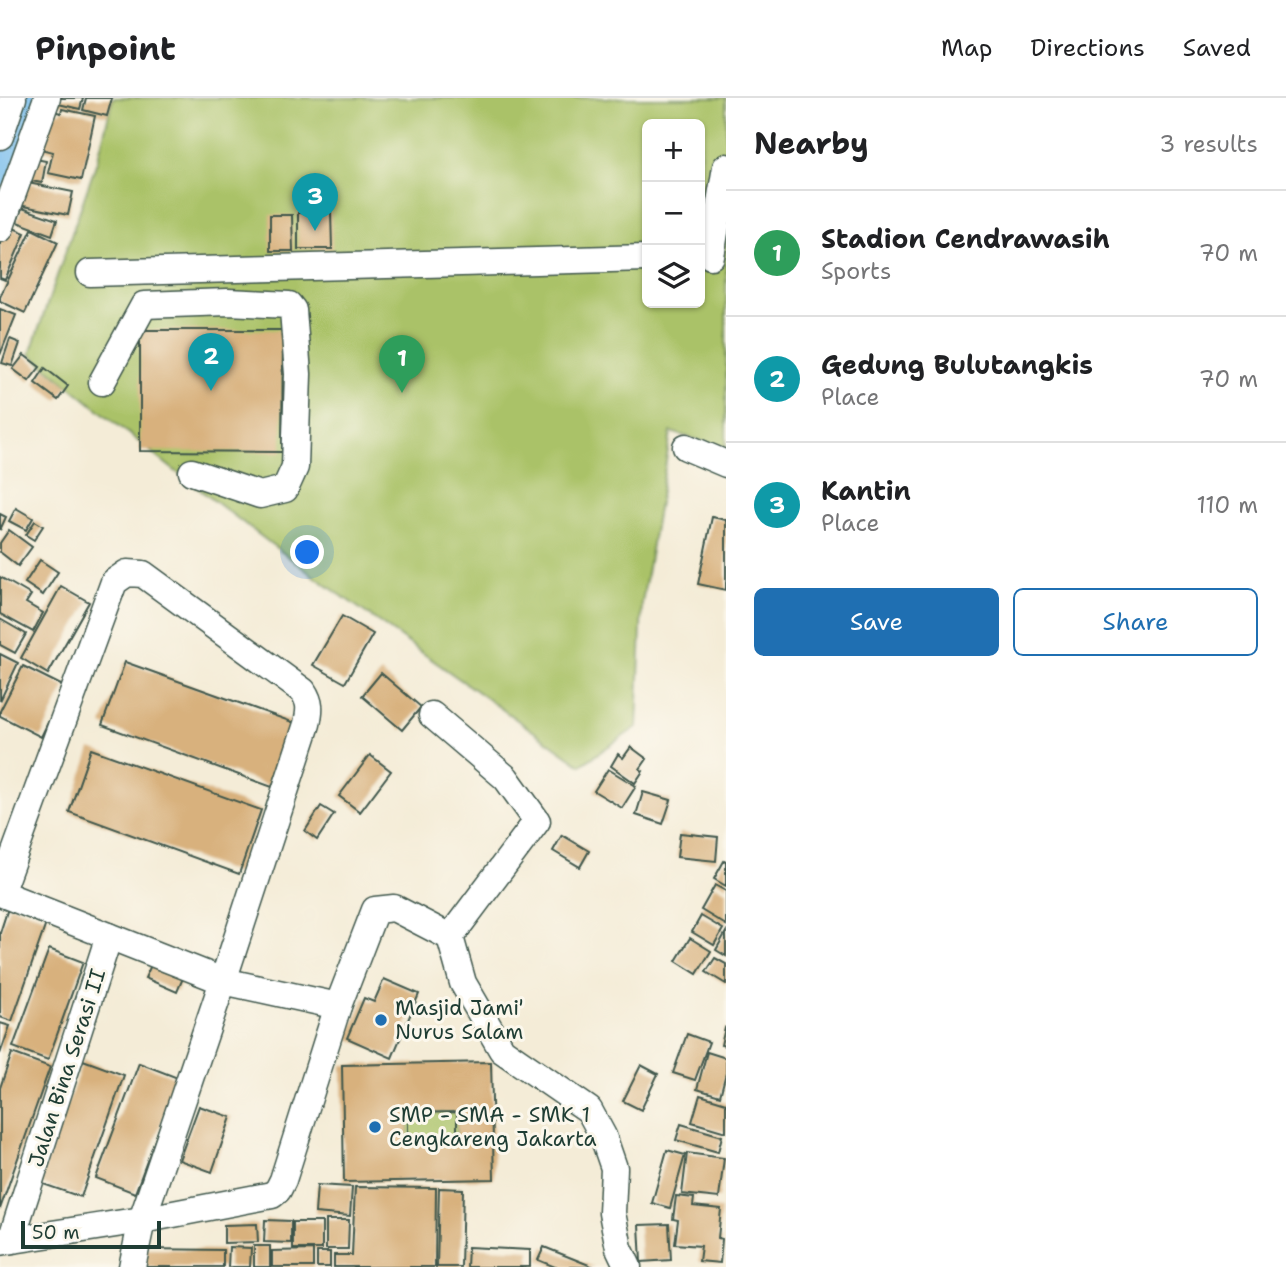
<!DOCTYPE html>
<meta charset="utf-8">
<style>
body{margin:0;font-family:"Shantell Sans",sans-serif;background:#f2f2f2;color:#202124}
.controls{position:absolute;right:21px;top:21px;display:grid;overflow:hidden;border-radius:10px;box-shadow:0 2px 5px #0004}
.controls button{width:63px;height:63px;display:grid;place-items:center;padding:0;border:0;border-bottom:2px solid #e0e0e0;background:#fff;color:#202124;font:35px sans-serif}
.scale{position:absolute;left:21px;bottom:18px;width:140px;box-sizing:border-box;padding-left:7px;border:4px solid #1f3d34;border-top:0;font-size:19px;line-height:24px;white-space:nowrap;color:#1f3d34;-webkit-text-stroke:5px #fbf7ec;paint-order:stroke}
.you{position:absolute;left:308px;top:455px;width:24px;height:24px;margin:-18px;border:5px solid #fff;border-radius:50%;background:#1a73e8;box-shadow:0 0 0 10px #1a73e833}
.badge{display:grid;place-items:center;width:46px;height:46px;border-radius:50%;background:#1f6fb2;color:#fff;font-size:23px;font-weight:700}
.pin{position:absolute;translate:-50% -58px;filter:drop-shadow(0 2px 4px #0008)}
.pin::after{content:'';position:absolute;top:37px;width:24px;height:21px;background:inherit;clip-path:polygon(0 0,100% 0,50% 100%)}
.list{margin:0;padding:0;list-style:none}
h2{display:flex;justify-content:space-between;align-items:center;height:91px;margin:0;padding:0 28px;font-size:30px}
h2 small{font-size:23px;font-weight:400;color:#757577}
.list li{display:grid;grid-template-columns:46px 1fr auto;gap:21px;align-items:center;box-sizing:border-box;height:126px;padding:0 28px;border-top:2px solid #e0e0e0}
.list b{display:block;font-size:26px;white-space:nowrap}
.list p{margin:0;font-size:23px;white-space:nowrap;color:#757577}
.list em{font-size:23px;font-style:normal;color:#757577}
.actions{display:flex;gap:14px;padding:21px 28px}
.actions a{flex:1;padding:16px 0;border:2px solid #1f6fb2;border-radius:10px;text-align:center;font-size:24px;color:#1f6fb2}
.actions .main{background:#1f6fb2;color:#fff}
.icon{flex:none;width:38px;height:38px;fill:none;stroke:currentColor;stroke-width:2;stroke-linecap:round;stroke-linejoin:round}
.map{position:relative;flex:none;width:726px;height:1169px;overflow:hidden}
header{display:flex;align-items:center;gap:42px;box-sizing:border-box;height:98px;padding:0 35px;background:#fff;border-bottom:2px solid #e0e0e0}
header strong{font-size:33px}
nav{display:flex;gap:38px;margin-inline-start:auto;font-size:24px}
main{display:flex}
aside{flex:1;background:#fff}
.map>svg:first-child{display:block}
.green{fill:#aac267;stroke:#64804e;stroke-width:2;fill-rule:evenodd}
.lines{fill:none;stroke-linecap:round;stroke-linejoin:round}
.canal{stroke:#77bdee;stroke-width:19}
.building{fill:#d8b17d;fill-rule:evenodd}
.minor-casing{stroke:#3f574c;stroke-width:29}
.minor{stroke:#fff;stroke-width:26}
.poi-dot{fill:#1f6fb2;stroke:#fbf7ec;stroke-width:2.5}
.labels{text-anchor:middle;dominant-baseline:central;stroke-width:6;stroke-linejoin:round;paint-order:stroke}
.poi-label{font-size:21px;fill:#1f3d34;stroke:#fbf7ec;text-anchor:start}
.street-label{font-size:21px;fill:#1f3d34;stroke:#fbf7ec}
</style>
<header>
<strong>Pinpoint</strong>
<nav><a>Map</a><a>Directions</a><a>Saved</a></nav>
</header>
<main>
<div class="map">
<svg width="726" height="1169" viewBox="0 0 726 1169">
<rect width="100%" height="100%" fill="#fbf7ec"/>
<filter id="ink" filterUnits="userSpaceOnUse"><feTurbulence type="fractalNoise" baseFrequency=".0143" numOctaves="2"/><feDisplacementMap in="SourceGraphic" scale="14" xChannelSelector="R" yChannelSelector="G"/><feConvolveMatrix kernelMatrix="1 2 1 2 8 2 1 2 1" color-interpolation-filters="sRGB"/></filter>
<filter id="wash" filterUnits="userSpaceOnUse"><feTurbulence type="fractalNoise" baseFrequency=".00686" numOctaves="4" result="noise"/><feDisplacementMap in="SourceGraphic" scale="28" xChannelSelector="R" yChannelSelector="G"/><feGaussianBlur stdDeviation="1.57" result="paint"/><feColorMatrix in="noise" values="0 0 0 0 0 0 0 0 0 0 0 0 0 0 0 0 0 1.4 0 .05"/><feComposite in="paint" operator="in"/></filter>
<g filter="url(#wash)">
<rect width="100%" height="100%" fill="#f4ecd7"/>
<g class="green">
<path d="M 113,0 L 726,0 L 726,350 L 671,334 L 642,505 L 637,629 L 581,667 L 308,474 L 170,369 L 30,256 L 98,60 ZM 647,26 L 700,26 L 700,205 L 647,205 Z"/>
<polygon points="457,1014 457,1044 408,1045 408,1015"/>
</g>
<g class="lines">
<polyline class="canal" points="0,79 27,0"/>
</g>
<g id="blocks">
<g class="building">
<polygon points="56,0 83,0 80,11 54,5"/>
<polygon points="86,0 112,0 107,18 83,12"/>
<polygon points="45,11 61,15 62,11 95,18 81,82 48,75 53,54 37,50"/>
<polygon points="30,60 46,63 42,85 26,82"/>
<polygon points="18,83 73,94 68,117 14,106"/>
<polygon points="22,110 57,122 52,137 17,124"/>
<polygon points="331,114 332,151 298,151 298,115"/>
<polygon points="270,117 292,117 293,153 270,153"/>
<polygon points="4,126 25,135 5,182 0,180 0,136"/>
<polygon points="32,131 58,144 25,215 0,203 0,199"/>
<polygon points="0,211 16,217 0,257"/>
<polygon points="140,232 283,232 282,354 140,353"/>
<polygon points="10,241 20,245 12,268 2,265"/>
<polygon points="24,257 40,269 29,283 13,271"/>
<polygon points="45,270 68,288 58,302 35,285"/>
<polygon points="16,410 33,420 26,432 9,423"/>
<polygon points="0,416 6,419 0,432"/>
<polygon points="712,419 726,422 726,492 698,486"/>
<polygon points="35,423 43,428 34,442 26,437"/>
<polygon points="9,432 32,449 18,468 0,454 0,445"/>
<polygon points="40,462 58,474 43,497 25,485"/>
<polygon points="0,479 31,497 26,505 43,515 33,534 0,516"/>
<polygon points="61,488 89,504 48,576 21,560"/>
<polygon points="342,518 373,536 345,585 313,567"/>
<polygon points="0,521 26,536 15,555 0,547"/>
<polygon points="0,556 18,565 0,603"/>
<polygon points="125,564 295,625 272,689 102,627"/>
<polygon points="23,568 65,589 41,639 0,618 0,613"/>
<polygon points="381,575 421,609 402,632 362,598"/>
<polygon points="631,649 647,661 640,671 643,673 635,685 611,668 618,656 623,660"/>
<polygon points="91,651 261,712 239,776 69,714"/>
<polygon points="370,657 391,673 360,714 339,698"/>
<polygon points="608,671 636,688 622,710 594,693"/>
<polygon points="643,694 671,702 663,726 636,717"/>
<polygon points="321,708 334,716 317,742 305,733"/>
<polygon points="680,735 718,739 716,763 677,759"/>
<polygon points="562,737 589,753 580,769 553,753"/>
<polygon points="724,763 726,764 726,788 714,781"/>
<polygon points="715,787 726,793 726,827 701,812"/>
<polygon points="9,807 48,820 12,923 0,919 0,835"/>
<polygon points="701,818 723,831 714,847 692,834"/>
<polygon points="726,834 726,858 716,852"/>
<polygon points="690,840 711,853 697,876 676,863"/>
<polygon points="49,851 83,864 48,962 13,949"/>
<polygon points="715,860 726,866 726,886 706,874"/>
<polygon points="152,865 183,880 177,894 145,880"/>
<polygon points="384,881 419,896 392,960 347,940 364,900 374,904"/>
<polygon points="0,925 10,928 0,956"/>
<polygon points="725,930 726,931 726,948 721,947"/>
<polygon points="687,936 709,944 695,982 673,975"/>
<polygon points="707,954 726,960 726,975 720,998 697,991"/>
<polygon points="12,955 50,969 0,1111 0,990"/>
<polygon points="83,962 124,977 81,1099 40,1085"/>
<path d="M 491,964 L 494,1081 L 344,1084 L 342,967 ZM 457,1014 L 457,1044 L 408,1045 L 408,1015 Z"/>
<polygon points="139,965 178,980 135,1095 96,1080"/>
<polygon points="641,967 658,976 641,1012 623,1003"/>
<polygon points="700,997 726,1005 726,1034 692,1024"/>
<polygon points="199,1008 231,1019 212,1074 179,1062"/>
<polygon points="681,1026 722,1038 718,1054 676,1042"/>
<polygon points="667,1052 685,1057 670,1110 652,1105"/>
<polygon points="687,1055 724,1060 719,1100 682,1096"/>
<polygon points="317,1087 352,1089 350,1118 315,1115"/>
<polygon points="355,1089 436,1090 435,1169 334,1169 334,1157 352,1157"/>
<polygon points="439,1090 463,1091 461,1169 437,1169"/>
<polygon points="676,1098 694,1100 693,1108 721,1111 718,1140 722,1141 720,1165 699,1163 701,1148 675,1146 678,1122 673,1121"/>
<polygon points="265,1122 291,1123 291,1145 264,1144"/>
<polygon points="326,1122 349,1122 348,1151 326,1151"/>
<rect x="293" y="1124" width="29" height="27"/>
<polygon points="257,1126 258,1144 224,1145 224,1127"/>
<polygon points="669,1126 671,1162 641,1164 639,1127"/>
<rect x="254" y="1148" width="16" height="21"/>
<polygon points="229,1149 251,1150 250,1169 228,1169"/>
<polygon points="468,1149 530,1152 530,1169 467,1169"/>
<polygon points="544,1149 594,1169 555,1169 538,1162"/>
<polygon points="145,1151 223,1152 223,1169 145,1169"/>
<polygon points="313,1152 313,1169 272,1169 272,1153"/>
<rect x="317" y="1154" width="13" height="15"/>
</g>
</g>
</g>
<g filter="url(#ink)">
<use href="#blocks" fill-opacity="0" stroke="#3f574c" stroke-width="2"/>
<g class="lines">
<defs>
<g id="minor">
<polyline points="0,38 13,0"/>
<polyline points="0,131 47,0"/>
<polyline points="711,158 726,69"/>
<polyline points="90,175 647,160"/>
<polyline points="102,284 144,207 228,204 289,207 293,212 298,276 295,369 285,391 260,397 192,374"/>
<polyline points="686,349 726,366"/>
<polyline points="432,617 506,680 537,723 450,839 463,885 502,952 589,1012 603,1038 614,1070 612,1115 619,1150 628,1169"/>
<path d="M 0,795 L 114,484 L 127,475 L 143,476 L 303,593 C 311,605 310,612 307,626 L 223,883 L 142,1122 L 132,1169"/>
<polyline points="0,795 223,883 338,908"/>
<polyline points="11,1142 109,838"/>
<polyline points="0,1144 142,1122 272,1097 278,1092 283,1082 338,908 375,812 394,810 450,839"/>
</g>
</defs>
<use href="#minor" class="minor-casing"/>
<use href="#minor" class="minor"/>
</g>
</g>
<g class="poi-dot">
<circle cx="381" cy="922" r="7"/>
<circle cx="375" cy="1029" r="7"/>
</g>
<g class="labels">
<g class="poi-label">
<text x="395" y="910">Masjid Jami'<tspan x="395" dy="24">Nurus Salam</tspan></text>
<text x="389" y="1017">SMP - SMA - SMK 1<tspan x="389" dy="24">Cengkareng Jakarta</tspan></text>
</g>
<g class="street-label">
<text transform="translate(67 970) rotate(-72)">Jalan Bina Serasi II</text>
</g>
</g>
</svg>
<div class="controls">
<button>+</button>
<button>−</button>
<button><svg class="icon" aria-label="layers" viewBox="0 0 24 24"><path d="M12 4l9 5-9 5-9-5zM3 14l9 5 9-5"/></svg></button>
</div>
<div class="scale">50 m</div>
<div class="you"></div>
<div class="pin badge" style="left:402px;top:295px;background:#2e9e5b">1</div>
<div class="pin badge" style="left:211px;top:293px;background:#0f9aa8">2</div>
<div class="pin badge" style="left:315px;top:133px;background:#0f9aa8">3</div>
</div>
<aside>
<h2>Nearby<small>3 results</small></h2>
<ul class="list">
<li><span class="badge" style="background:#2e9e5b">1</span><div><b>Stadion Cendrawasih</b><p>Sports</p></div><em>70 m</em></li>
<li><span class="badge" style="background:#0f9aa8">2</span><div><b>Gedung Bulutangkis</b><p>Place</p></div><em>70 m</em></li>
<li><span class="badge" style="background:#0f9aa8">3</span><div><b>Kantin</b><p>Place</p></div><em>110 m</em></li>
</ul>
<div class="actions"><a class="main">Save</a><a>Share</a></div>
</aside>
</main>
